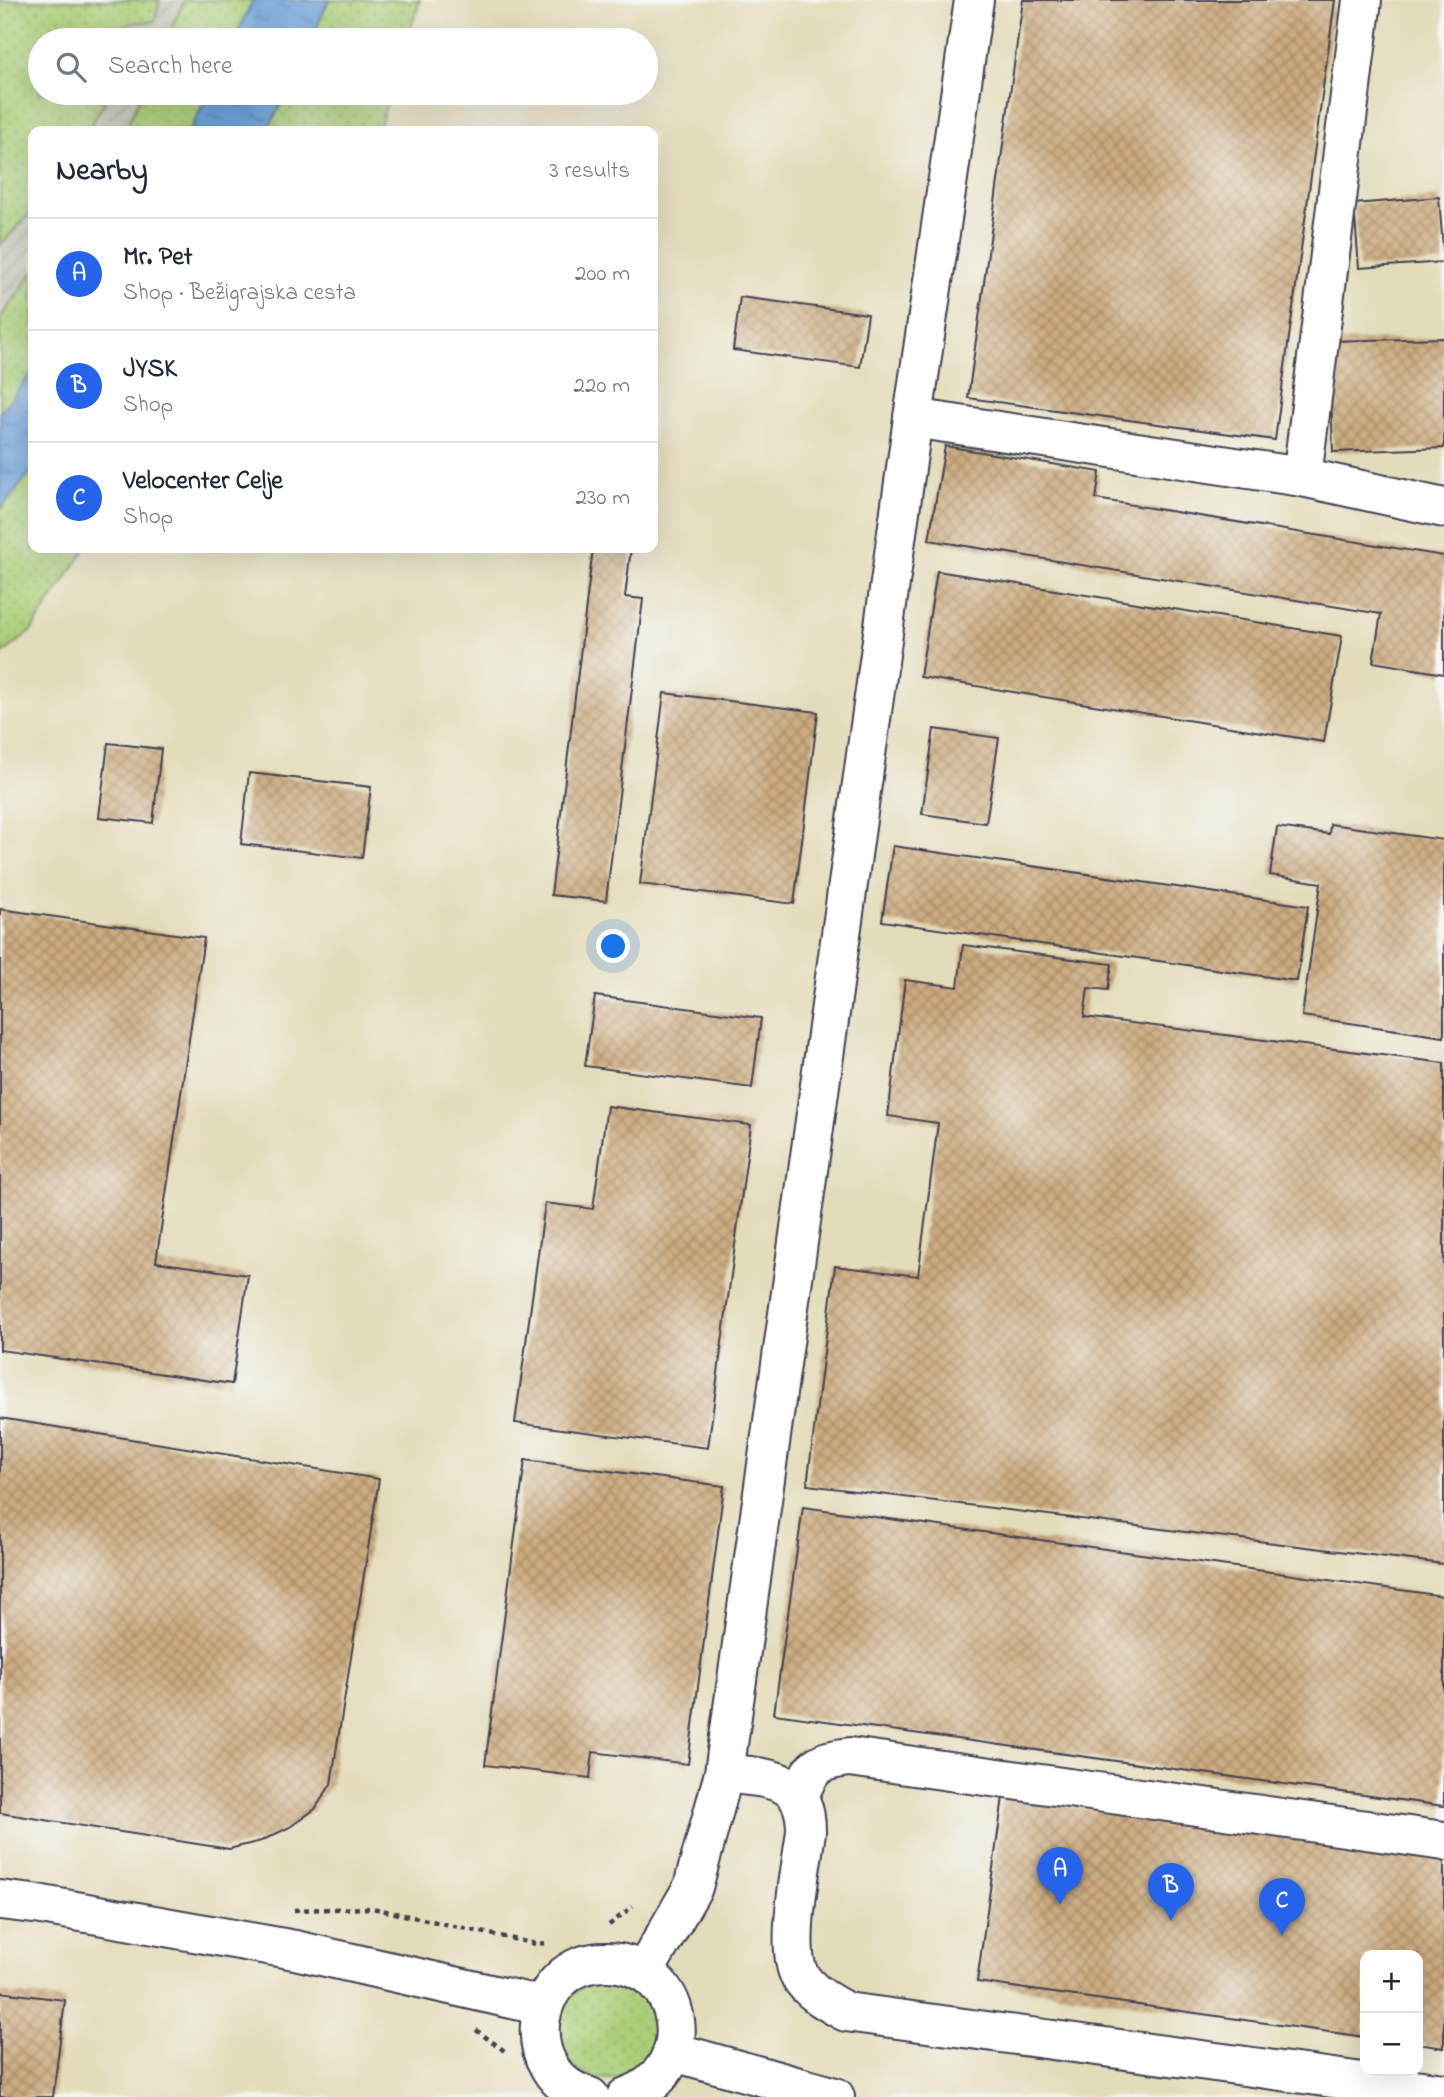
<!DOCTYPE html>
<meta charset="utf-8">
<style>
body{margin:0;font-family:"Indie Flower",sans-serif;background:#f2f2f3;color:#1f2937}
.controls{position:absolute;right:21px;bottom:21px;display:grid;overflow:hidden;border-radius:14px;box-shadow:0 7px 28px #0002}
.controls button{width:63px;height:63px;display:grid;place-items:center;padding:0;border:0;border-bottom:2px solid #e0e1e3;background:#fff;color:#1f2937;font:35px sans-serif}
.you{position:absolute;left:614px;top:947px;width:24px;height:24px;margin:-18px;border:5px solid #fff;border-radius:50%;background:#1a73e8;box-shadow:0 0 0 10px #1a73e833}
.badge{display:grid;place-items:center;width:46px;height:46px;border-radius:50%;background:#2563eb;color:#fff;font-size:23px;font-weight:700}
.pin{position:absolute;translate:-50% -58px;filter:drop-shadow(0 2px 4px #0008)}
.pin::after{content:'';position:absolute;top:37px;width:24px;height:21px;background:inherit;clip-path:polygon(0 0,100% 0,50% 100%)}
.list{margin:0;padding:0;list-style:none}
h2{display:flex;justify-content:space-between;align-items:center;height:91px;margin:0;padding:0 28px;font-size:30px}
h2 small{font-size:23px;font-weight:400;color:#747a83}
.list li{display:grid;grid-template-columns:46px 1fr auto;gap:21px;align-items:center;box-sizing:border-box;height:112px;padding:0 28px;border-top:2px solid #e0e1e3}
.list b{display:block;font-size:26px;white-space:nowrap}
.list p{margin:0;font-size:23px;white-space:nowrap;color:#747a83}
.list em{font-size:23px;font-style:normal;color:#747a83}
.icon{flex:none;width:38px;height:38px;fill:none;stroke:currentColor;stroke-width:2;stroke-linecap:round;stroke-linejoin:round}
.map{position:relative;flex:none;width:1444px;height:2097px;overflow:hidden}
.search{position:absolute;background:#fff;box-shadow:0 7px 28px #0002;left:28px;top:28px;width:630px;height:77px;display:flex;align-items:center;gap:18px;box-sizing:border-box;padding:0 24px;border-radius:38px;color:#747a83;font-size:26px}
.panel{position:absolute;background:#fff;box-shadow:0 7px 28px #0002;left:28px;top:126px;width:630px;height:427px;border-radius:14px}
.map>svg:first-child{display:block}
.built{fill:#e3dcba;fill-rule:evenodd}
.industrial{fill:url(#industrial-furrows)}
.grass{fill:url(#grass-dots);stroke:#66785a;stroke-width:2}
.water{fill:url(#water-ripples);stroke:#47628a;stroke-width:2}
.building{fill:url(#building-cross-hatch)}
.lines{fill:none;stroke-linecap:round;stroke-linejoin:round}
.minor-casing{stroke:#423f52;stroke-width:42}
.path{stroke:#423f52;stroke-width:4.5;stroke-dasharray:5 5;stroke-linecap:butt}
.minor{stroke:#fff;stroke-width:38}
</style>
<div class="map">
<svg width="1444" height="2097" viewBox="0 0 1444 2097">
<defs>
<pattern id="industrial-furrows" width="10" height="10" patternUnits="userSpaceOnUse" patternTransform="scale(1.75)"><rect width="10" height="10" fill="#c6c5b8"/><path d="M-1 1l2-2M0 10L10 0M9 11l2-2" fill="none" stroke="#aaa99f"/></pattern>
<pattern id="grass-dots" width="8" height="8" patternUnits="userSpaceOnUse" patternTransform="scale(1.75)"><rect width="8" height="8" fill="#aace78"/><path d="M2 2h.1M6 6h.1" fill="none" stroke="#92b169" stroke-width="1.8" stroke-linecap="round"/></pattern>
<pattern id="water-ripples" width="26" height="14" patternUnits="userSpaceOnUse" patternTransform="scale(1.75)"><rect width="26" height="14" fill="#6ca1d9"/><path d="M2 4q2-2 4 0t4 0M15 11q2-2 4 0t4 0" fill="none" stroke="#5883b1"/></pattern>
<pattern id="building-cross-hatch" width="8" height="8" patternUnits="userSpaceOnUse" patternTransform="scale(1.75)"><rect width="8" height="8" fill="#cdac7f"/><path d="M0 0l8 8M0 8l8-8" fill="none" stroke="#a68c69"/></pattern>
</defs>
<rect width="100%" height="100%" fill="#f6f6f2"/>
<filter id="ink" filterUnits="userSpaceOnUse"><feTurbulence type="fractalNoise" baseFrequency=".0143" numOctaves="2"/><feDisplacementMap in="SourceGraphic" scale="14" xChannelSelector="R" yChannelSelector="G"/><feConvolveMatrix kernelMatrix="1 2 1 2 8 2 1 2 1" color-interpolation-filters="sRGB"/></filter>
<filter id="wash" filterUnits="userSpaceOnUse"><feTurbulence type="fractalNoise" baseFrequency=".00686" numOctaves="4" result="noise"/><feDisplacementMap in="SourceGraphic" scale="28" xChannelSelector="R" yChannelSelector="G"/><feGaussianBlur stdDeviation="1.57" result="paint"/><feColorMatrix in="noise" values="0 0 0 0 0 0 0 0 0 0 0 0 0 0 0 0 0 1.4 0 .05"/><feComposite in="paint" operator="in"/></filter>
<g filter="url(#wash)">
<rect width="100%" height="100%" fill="#f4e6d3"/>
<path class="built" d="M 420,0 L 1444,0 L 1444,2097 L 0,2097 L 0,656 L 31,631 L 86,548 L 653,548 L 653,131 L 378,131 L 390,93 L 646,93 L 646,40 L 407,40 ZM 1365,1955 L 1418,1955 L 1418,2071 L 1365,2071 Z"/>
<polygon class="industrial" points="0,0 184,0 166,40 40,40 40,93 142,93 125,131 33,131 33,272 0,319"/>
<g class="grass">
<polygon points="0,0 160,0 155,21 130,23 109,40 40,40 40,93 109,93 88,131 33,131 33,210 0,245"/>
<polygon points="184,0 253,0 234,40 166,40"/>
<polygon points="329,0 420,0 407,40 311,40"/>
<polygon points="142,93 209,93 190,131 125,131"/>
<polygon points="287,93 390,93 378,131 267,131"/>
<polygon points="33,272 33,371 0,413 0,319"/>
<polygon points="33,469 33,548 86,548 31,631 0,656 0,510"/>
<circle cx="607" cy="2030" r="49"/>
</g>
<g class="water">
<polygon points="253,0 329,0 311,40 234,40"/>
<polygon points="209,93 287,93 267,131 190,131"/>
<polygon points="33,371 33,469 0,510 0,413"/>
</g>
<g id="blocks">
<g class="building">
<polygon points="1023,0 1335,0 1275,440 968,398"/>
<polygon points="1439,197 1444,262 1359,268 1354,204"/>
<polygon points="740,297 868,314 860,367 733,350"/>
<polygon points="1444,338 1444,448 1333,452 1329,341"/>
<polygon points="945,446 1100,472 1096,499 1444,556 1444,674 1373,662 1381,614 929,540"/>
<polygon points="593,548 631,548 625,597 643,599 606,901 551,895"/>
<polygon points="937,571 1342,636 1324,742 920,677"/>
<polygon points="664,693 818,712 794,904 640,884"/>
<polygon points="934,729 999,738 986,823 922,814"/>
<polygon points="108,743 161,749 153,823 99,817"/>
<polygon points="249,773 371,787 362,858 241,844"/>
<polygon points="1330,824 1444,840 1444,1037 1302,1016 1321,883 1270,875 1277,827 1329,834"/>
<polygon points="893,846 1308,906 1297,981 882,921"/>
<polygon points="0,909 204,938 156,1262 248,1275 232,1384 0,1350"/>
<polygon points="963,945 1112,964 1108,990 1088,988 1084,1017 1444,1063 1444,1564 807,1485 835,1266 918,1276 938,1123 888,1116 905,980 958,987"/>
<polygon points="595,996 761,1018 752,1088 585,1066"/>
<polygon points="607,1106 751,1125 708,1448 515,1423 545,1203 593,1209"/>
<polygon points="0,1418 379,1479 331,1784 315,1809 290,1827 261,1841 229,1849 0,1813"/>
<polygon points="525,1460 724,1486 688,1764 593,1752 590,1778 485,1765"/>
<polygon points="803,1507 1444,1596 1444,1806 774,1714"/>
<polygon points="1003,1797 1444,1859 1444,2048 1418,2044 1418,1955 1365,1955 1365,2037 977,1982"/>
<polygon points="0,1992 65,2000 53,2097 0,2097"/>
</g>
</g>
</g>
<g filter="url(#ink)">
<use href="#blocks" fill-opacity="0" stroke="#423f52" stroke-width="2"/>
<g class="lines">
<defs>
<g id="minor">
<polyline points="913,418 974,0"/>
<polyline points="1302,477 1362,0"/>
<path d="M 724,1773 C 768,1779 806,1775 806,1831 C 802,1865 784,1949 800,1976 C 810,1993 830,2003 846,2012 L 1444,2093"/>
<path d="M 799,1796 C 812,1765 817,1761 850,1757 L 1444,1841"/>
<polyline points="0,1900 42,1905 295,1950 543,2006"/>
<polyline points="644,1972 693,1887 724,1773 913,418 1302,477 1444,508"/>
<polyline points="674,2052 835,2097"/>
<path d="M 590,2097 C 513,2076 529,1960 607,1962 C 687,1964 702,2072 626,2097"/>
</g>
</defs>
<use href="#minor" class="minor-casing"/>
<g class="path">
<polyline points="294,1910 372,1908 536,1944 547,1943"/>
<polyline points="609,1925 633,1906"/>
<polyline points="476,2030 506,2052"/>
</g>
<use href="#minor" class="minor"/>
</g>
</g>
</svg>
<div class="controls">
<button>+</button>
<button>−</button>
</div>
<div class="you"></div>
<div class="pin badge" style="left:1060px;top:1905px">A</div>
<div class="pin badge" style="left:1171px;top:1921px">B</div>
<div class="pin badge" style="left:1282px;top:1936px">C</div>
<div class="search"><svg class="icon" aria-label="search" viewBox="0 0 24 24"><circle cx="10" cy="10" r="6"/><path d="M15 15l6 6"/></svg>Search here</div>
<section class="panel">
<h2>Nearby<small>3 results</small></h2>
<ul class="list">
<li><span class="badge">A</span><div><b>Mr. Pet</b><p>Shop · Bežigrajska cesta</p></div><em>200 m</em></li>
<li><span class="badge">B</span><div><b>JYSK</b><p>Shop</p></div><em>220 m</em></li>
<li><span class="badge">C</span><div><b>Velocenter Celje</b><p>Shop</p></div><em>230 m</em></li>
</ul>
</section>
</div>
